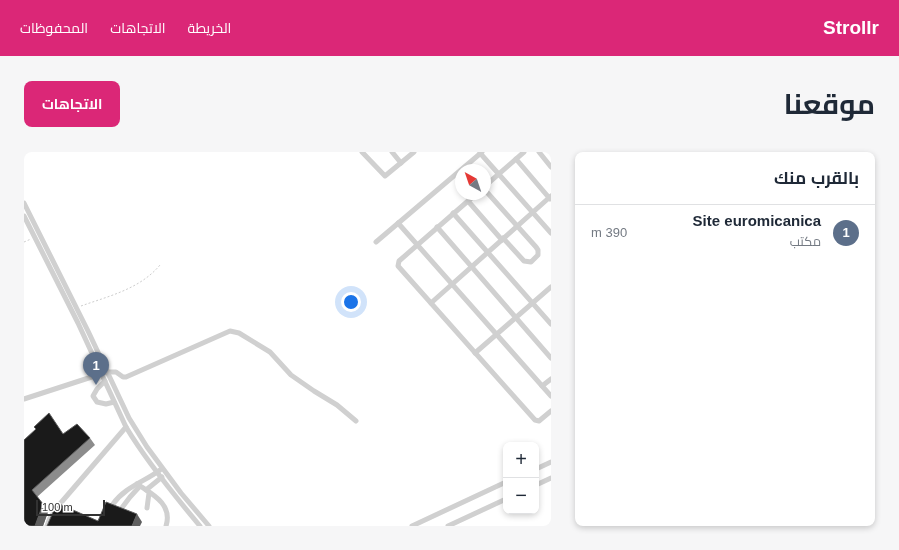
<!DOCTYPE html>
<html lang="ar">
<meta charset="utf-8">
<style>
body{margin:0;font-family:Arial,Cairo,sans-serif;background:#f6f6f7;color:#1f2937;direction:rtl}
.controls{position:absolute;right:12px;bottom:12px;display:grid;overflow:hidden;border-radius:8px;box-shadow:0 2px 6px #0003}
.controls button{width:36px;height:36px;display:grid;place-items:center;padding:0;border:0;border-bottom:1px solid #e0e1e3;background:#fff;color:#1f2937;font:20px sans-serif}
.compass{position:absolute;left:431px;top:12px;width:36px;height:36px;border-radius:50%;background:#fff;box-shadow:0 2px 6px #0003;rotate:320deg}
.scale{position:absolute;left:12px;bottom:10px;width:69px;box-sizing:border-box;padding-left:4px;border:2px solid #333;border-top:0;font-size:11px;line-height:14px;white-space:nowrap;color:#333;-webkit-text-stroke:3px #fff;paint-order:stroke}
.you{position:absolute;left:327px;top:150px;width:14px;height:14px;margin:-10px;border:3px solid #fff;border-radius:50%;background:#1a73e8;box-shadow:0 0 0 6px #1a73e833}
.badge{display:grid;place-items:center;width:26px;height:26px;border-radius:50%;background:#db2777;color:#fff;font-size:13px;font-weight:700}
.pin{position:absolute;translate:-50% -33px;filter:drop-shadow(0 1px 2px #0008)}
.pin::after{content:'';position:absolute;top:21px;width:14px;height:12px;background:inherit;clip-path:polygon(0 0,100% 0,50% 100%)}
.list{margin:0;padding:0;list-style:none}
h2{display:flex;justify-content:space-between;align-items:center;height:52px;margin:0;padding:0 16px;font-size:17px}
h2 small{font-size:13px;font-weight:400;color:#747a83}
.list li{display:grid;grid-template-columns:26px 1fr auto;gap:12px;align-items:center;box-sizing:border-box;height:56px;padding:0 16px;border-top:1px solid #e0e1e3}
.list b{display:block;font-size:15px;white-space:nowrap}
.list p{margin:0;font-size:13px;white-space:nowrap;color:#747a83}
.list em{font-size:13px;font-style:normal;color:#747a83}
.map{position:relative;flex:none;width:527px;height:374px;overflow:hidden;direction:ltr;border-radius:8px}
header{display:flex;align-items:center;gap:24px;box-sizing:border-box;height:56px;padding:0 20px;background:#db2777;color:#fff}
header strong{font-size:19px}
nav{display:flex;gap:22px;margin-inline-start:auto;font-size:14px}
.intro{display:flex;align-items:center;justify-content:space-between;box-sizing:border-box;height:96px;padding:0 24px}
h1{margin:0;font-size:28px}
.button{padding:10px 18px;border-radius:8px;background:#db2777;color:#fff;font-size:14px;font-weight:700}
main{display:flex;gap:24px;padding:0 24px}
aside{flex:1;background:#fff;border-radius:8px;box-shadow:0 2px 6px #0003}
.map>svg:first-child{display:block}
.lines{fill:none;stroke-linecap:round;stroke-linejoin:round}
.path{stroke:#cdcdcd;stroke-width:1;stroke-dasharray:2 2;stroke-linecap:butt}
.minor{stroke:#d0d0d0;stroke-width:5}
.wall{fill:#8c8c8c}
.shaded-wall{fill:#5f5f5f}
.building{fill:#1a1a1a;stroke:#5f5f5f}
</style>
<header>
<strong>Strollr</strong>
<nav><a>الخريطة</a><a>الاتجاهات</a><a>المحفوظات</a></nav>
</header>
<div class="intro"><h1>موقعنا</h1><a class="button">الاتجاهات</a></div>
<main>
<aside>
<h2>بالقرب منك<small></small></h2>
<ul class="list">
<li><span class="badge" style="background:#5c6f8a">1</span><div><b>Site euromicanica</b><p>مكتب</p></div><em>390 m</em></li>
</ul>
</aside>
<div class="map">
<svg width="527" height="374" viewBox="0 0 527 374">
<rect width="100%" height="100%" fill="#fff"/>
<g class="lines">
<g class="path">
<polyline points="0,90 7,87"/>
<path d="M 57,154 C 85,144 116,137 136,113"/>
</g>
<g class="minor">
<polyline points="338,0 361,24 390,0"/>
<polyline points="368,0 377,11"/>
<polyline points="515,0 527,15"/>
<polyline points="456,1 527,81"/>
<polyline points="492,7 526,47"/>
<polyline points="461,34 500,0"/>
<polyline points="461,38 512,95 514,98 514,103 507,110 500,109 479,86"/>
<polyline points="452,42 375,109 374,114 511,268 515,269 527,259"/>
<polyline points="444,49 478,88"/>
<polyline points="0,51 64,179 105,266 123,295 157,341 185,374"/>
<polyline points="429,61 527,172"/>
<path d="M 0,64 L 54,171 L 102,275 C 123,310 150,343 176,374"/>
<polyline points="374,71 527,244"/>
<polyline points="413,75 527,206"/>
<polyline points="352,90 458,0"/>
<polyline points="407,151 527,44"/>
<polyline points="451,201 527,135"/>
<polyline points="81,229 73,237 69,244 73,250 82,252 90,250"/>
<polyline points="518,234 527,227"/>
<polyline points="0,247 83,220 92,220 99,225 102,225 206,179 215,181 246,200 267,223 290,239 313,253 332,269"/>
<polyline points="512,317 527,310"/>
<path d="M 113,332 C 128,342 149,352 142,374"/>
<polyline points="512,333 527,326"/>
<polyline points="122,338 138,325"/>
<path d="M 89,352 C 101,335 120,330 136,318"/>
<polyline points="123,356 125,341"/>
<polyline points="97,357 106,345 116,334"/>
<polyline points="23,374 26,366 35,353 102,275"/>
<polyline points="388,374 482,330"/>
<polyline points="424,374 482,347"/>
</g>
</g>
<polygon class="wall" points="39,282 66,286 71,293 13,345 24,360 19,374 0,374 0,288"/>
<g class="shaded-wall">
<polygon points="19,352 24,360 19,374 11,374"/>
<polygon points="113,362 118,370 116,374 108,374"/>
</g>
<g class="building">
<polygon points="25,261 39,282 53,272 66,286 8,338 19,352 11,374 3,374 0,372 0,288 12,277 10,275"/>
<polygon points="82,350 113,362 108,374 23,374 33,351 74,369"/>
</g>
</svg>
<div class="controls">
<button>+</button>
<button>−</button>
</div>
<svg class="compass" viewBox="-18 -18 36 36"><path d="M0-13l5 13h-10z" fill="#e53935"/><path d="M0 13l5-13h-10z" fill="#747a83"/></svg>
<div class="scale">100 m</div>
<div class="you"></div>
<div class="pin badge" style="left:72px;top:233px;background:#5c6f8a">1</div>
</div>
</main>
